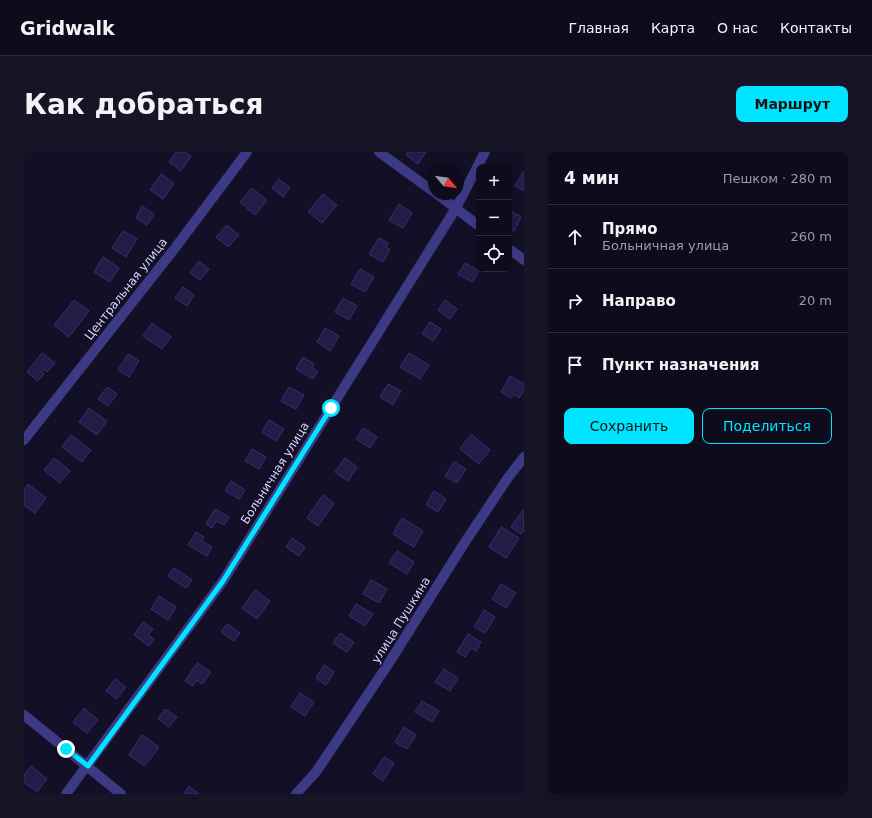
<!DOCTYPE html>
<html lang="ru">
<meta charset="utf-8">
<style>
body{margin:0;font-family:"DejaVu Sans",sans-serif;background:#171425;color:#f1f3f6}
.controls{position:absolute;right:12px;top:12px;display:grid;overflow:hidden;border-radius:8px;box-shadow:0 2px 6px #0003}
.controls button{width:36px;height:36px;display:grid;place-items:center;padding:0;border:0;border-bottom:1px solid #2e2b3b;background:#0e0b1c;color:#f1f3f6;font:20px sans-serif}
.compass{position:absolute;left:404px;top:12px;width:36px;height:36px;border-radius:50%;background:#0e0b1c;box-shadow:0 2px 6px #0003;rotate:119deg}
.stop{position:absolute;width:12px;height:12px;margin:-9px;border:3px solid #00e5ff;border-radius:50%;background:#fff}
.stop.end{background:#00e5ff;border-color:#fff;box-shadow:0 1px 4px #0008}
.list{margin:0;padding:0;list-style:none}
h2{display:flex;justify-content:space-between;align-items:center;height:52px;margin:0;padding:0 16px;font-size:17px}
h2 small{font-size:13px;font-weight:400;color:#9b9ba3}
.list li{display:grid;grid-template-columns:26px 1fr auto;gap:12px;align-items:center;box-sizing:border-box;height:64px;padding:0 16px;border-top:1px solid #2e2b3b}
.list b{display:block;font-size:15px;white-space:nowrap}
.list p{margin:0;font-size:13px;white-space:nowrap;color:#9b9ba3}
.list em{font-size:13px;font-style:normal;color:#9b9ba3}
.actions{display:flex;gap:8px;padding:12px 16px}
.actions a{flex:1;padding:9px 0;border:1px solid #00e5ff;border-radius:8px;text-align:center;font-size:14px;color:#00e5ff}
.actions .main{background:#00e5ff;color:#111}
.icon{flex:none;width:22px;height:22px;fill:none;stroke:currentColor;stroke-width:2;stroke-linecap:round;stroke-linejoin:round}
.map{position:relative;flex:none;width:500px;height:642px;overflow:hidden;border-radius:8px}
header{display:flex;align-items:center;gap:24px;box-sizing:border-box;height:56px;padding:0 20px;background:#0e0b1c;border-bottom:1px solid #2e2b3b}
header strong{font-size:19px}
nav{display:flex;gap:22px;margin-inline-start:auto;font-size:14px}
.intro{display:flex;align-items:center;justify-content:space-between;box-sizing:border-box;height:96px;padding:0 24px}
h1{margin:0;font-size:28px}
.button{padding:10px 18px;border-radius:8px;background:#00e5ff;color:#111;font-size:14px;font-weight:700}
main{display:flex;gap:24px;padding:0 24px}
aside{flex:1;background:#0e0b1c;border-radius:8px;box-shadow:0 2px 6px #0003}
.map>svg:first-child{display:block}
.building{fill:#241b47;stroke:#3b2d73}
.lines{fill:none;stroke-linecap:round;stroke-linejoin:round}
.street{stroke:#3d3a85;stroke-width:10}
.route{stroke:#00e5ff;stroke-width:5}
.labels{text-anchor:middle;dominant-baseline:central;stroke-width:3.5;stroke-linejoin:round;paint-order:stroke}
.street-label{font-size:12px;fill:#d9d4ff;stroke:#130f26}
</style>
<header>
<strong>Gridwalk</strong>
<nav><a>Главная</a><a>Карта</a><a>О нас</a><a>Контакты</a></nav>
</header>
<div class="intro"><h1>Как добраться</h1><a class="button">Маршрут</a></div>
<main>
<div class="map">
<svg width="500" height="642" viewBox="0 0 500 642">
<rect width="100%" height="100%" fill="#130f26"/>
<g class="building">
<polygon points="152,0 161,0 167,4 157,19 145,10"/>
<polygon points="384,0 402,0 394,12 382,3"/>
<polygon points="499,20 500,21 500,39 491,34"/>
<polygon points="137,22 150,31 139,47 126,38"/>
<polygon points="255,27 266,36 259,45 248,36"/>
<polygon points="228,36 243,48 231,63 216,50"/>
<polygon points="299,42 313,53 298,71 284,60"/>
<polygon points="375,52 388,61 379,76 365,68"/>
<polygon points="118,54 130,62 123,73 112,66"/>
<polygon points="485,58 497,65 490,79 485,76"/>
<polygon points="203,73 215,83 204,95 192,85"/>
<polygon points="99,79 113,87 102,105 88,96"/>
<polygon points="355,86 364,91 362,95 366,98 359,110 345,102"/>
<polygon points="79,105 95,116 86,130 70,120"/>
<polygon points="175,109 185,117 176,128 166,121"/>
<polygon points="441,111 455,119 448,130 434,122"/>
<polygon points="336,117 350,125 341,140 327,132"/>
<polygon points="159,135 170,143 163,154 151,146"/>
<polygon points="319,146 333,154 325,168 311,160"/>
<polygon points="50,148 65,159 45,185 30,173"/>
<polygon points="421,148 433,157 426,167 414,158"/>
<polygon points="406,170 417,177 409,189 398,182"/>
<polygon points="128,171 147,185 138,197 119,184"/>
<polygon points="301,176 315,184 306,199 293,190"/>
<polygon points="18,201 31,211 23,220 19,217 17,219 20,222 14,229 3,220"/>
<polygon points="385,201 405,213 396,227 376,215"/>
<polygon points="104,202 115,209 105,225 94,218"/>
<polygon points="279,205 290,212 288,216 294,219 289,227 272,217"/>
<polygon points="486,224 500,232 500,238 495,246 490,242 487,246 477,240"/>
<polygon points="364,232 377,239 369,253 356,245"/>
<polygon points="83,235 93,242 84,254 74,247"/>
<polygon points="265,235 280,243 272,257 257,249"/>
<polygon points="65,256 83,269 73,283 55,270"/>
<polygon points="245,268 260,277 252,289 238,280"/>
<polygon points="339,276 353,285 346,296 332,287"/>
<polygon points="447,282 466,298 455,312 436,297"/>
<polygon points="47,283 67,298 58,310 38,295"/>
<polygon points="228,297 242,305 235,317 221,309"/>
<polygon points="30,306 46,319 36,331 20,318"/>
<polygon points="321,306 333,315 324,329 311,320"/>
<polygon points="430,310 442,317 433,331 421,324"/>
<polygon points="207,329 221,338 215,347 201,339"/>
<polygon points="4,332 22,346 11,361 0,353 0,337"/>
<polygon points="410,339 422,347 414,360 402,353"/>
<polygon points="299,343 310,351 294,374 283,366"/>
<polygon points="191,357 205,365 200,373 192,369 188,376 182,372"/>
<polygon points="499,358 500,378 497,382 487,375"/>
<polygon points="378,366 399,379 390,395 369,382"/>
<polygon points="477,375 495,386 482,406 465,395"/>
<polygon points="172,380 180,385 178,389 188,395 183,404 164,393"/>
<polygon points="268,386 281,395 275,404 262,395"/>
<polygon points="373,399 390,410 383,422 365,411"/>
<polygon points="150,416 168,428 162,436 144,424"/>
<polygon points="347,428 363,437 355,451 339,442"/>
<polygon points="477,432 492,441 482,456 468,447"/>
<polygon points="231,438 246,449 233,467 218,456"/>
<polygon points="135,444 152,455 144,468 127,457"/>
<polygon points="332,452 349,462 341,474 325,464"/>
<polygon points="460,458 471,465 461,481 450,475"/>
<polygon points="119,470 129,477 124,483 130,487 125,494 110,483"/>
<polygon points="203,472 216,481 210,489 197,480"/>
<polygon points="316,481 330,490 323,500 309,491"/>
<polygon points="444,482 457,490 452,499 447,496 441,505 433,500"/>
<polygon points="173,511 187,520 178,532 173,528 169,534 161,529"/>
<polygon points="300,513 310,520 302,533 292,526"/>
<polygon points="420,517 434,526 426,539 411,530"/>
<polygon points="91,527 102,535 93,547 82,539"/>
<polygon points="276,541 290,550 281,564 267,555"/>
<polygon points="398,549 415,559 408,570 391,560"/>
<polygon points="60,556 74,568 63,581 49,570"/>
<polygon points="141,557 153,565 145,575 134,567"/>
<polygon points="380,575 392,583 383,597 371,590"/>
<polygon points="118,583 135,595 121,614 105,603"/>
<polygon points="360,605 370,611 359,629 349,622"/>
<polygon points="7,614 23,627 13,640 0,630 0,623"/>
<polygon points="165,634 175,642 160,642"/>
</g>
<g class="lines">
<g class="street">
<polyline points="355,0 410,40"/>
<polyline points="413,42 455,74"/>
<polyline points="485,97 500,108"/>
<polyline points="0,288 151,96 223,0"/>
<polyline points="0,563 97,642"/>
<polyline points="42,642 199,429 432,56 461,0"/>
<polyline points="272,642 292,620 363,514 441,390 483,327 500,305"/>
</g>
</g>
<g class="lines">
<polyline class="route" points="42,597 64,614 199,429 307,256"/>
</g>
<g class="labels">
<g class="street-label">
<text transform="translate(102 137) rotate(-52)">Центральная улица</text>
<text transform="translate(251 321) rotate(-58)">Больничная улица</text>
<text transform="translate(377 468) rotate(-58)">улица Пушкина</text>
</g>
</g>
</svg>
<div class="controls">
<button>+</button>
<button>−</button>
<button><svg class="icon" aria-label="locate" viewBox="0 0 24 24"><circle cx="12" cy="12" r="6"/><path d="M12 2v4M12 18v4M2 12h4M18 12h4"/></svg></button>
</div>
<svg class="compass" viewBox="-18 -18 36 36"><path d="M0-13l5 13h-10z" fill="#e53935"/><path d="M0 13l5-13h-10z" fill="#9b9ba3"/></svg>
<div class="stop" style="left:307px;top:256px"></div>
<div class="stop end" style="left:42px;top:597px"></div>
</div>
<aside>
<h2>4 мин<small>Пешком · 280 m</small></h2>
<ul class="list">
<li><svg class="icon" aria-label="ahead" viewBox="0 0 24 24"><path d="M12 20V5M6 11l6-6 6 6"/></svg><div><b>Прямо</b><p>Больничная улица</p></div><em>260 m</em></li>
<li><svg class="icon" aria-label="right" viewBox="0 0 24 24"><path d="M7 20v-9h11M14 6l5 5-5 5"/></svg><div><b>Направо</b></div><em>20 m</em></li>
<li><svg class="icon" aria-label="arrive" viewBox="0 0 24 24"><path d="M6 21V4h12l-3 4 3 4H6"/></svg><div><b>Пункт назначения</b></div></li>
</ul>
<div class="actions"><a class="main">Сохранить</a><a>Поделиться</a></div>
</aside>
</main>
